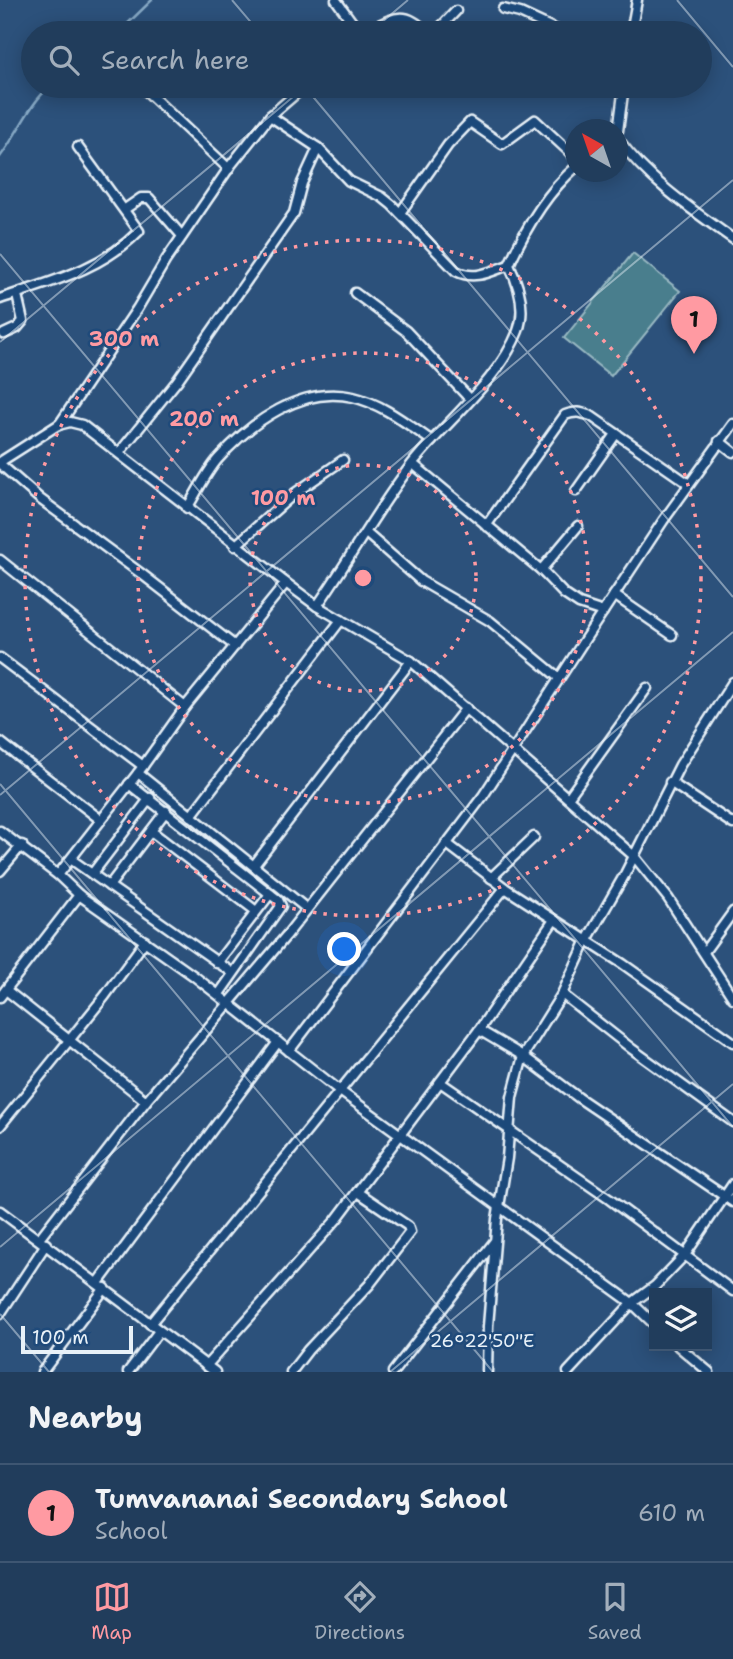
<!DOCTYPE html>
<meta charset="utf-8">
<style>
body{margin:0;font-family:"Shantell Sans",sans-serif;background:#2d4865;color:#f1f3f6}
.controls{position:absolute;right:21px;bottom:21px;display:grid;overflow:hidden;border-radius:0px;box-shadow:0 4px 18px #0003}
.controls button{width:63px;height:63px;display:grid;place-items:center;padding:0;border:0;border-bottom:2px solid #3e5672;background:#213d5c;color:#f1f3f6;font:35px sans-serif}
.compass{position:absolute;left:565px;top:119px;width:63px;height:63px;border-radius:50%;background:#213d5c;box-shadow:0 4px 18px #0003;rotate:320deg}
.scale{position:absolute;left:21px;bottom:18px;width:112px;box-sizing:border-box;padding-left:7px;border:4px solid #e8f1f8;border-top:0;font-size:19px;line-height:24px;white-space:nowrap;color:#e8f1f8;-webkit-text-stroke:5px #1f4a7a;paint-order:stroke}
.you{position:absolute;left:345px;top:950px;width:24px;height:24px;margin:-18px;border:5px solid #fff;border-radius:50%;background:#1a73e8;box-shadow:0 0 0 10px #1a73e833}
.badge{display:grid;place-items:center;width:46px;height:46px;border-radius:50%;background:#ff9aa2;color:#111;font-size:23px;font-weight:700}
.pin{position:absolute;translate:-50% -58px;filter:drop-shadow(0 2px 4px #0008)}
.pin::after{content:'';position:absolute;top:37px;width:24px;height:21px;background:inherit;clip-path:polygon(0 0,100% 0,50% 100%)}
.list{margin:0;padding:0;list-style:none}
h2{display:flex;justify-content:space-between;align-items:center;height:91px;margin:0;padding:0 28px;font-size:30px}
h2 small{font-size:23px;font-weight:400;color:#a2aebb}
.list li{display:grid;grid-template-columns:46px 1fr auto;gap:21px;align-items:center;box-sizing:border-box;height:98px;padding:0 28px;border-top:2px solid #3e5672}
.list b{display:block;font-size:26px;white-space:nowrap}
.list p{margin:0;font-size:23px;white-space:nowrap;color:#a2aebb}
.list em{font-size:23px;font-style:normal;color:#a2aebb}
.icon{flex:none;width:38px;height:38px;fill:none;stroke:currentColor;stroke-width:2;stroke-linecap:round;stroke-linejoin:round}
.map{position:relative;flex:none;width:733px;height:1372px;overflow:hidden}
.search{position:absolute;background:#213d5c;box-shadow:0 4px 18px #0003;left:21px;right:21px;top:21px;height:77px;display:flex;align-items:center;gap:18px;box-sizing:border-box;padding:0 24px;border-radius:38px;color:#a2aebb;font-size:26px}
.sheet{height:189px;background:#213d5c}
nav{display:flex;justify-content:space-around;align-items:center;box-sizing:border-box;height:98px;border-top:2px solid #3e5672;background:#213d5c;font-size:19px;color:#a2aebb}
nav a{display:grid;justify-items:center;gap:4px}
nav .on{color:#ff9aa2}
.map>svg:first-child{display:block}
.pitch{fill:#497e8d;stroke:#98b8c2;stroke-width:2}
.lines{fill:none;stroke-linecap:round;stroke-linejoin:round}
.stream{stroke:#86a8c4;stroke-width:2.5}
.minor-casing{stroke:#e8f1f8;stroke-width:13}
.minor{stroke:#1f4a7a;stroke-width:8}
.ticks{fill:none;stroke:#e8f1f8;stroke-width:2;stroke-opacity:0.45}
.ring{fill:none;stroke:#ff9aa2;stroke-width:3.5;stroke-dasharray:3.5 7}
.ticks-label{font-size:18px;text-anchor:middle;fill:#e8f1f8;stroke:#1f4a7a;stroke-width:5;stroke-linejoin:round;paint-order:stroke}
.centre{fill:#ff9aa2;stroke:#1f4a7a;stroke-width:3.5}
.ring-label{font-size:21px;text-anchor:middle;font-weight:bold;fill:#ff9aa2;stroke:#1f4a7a;stroke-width:5;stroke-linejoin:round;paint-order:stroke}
</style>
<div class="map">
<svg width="733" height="1372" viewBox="0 0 733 1372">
<rect width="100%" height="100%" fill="#2c517b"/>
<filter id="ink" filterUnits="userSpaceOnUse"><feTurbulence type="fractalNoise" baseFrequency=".0143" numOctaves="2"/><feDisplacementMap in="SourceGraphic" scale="14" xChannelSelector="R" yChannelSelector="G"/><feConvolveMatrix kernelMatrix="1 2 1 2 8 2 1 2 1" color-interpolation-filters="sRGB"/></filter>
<g filter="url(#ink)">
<polygon class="pitch" points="633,253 680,291 611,376 564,338"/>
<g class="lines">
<g class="stream">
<polyline points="118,33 152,0"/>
<path d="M 0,157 C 18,133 28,106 50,86"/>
</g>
<defs>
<g id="minor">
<polyline points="336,0 360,33"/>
<polyline points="503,9 520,13 563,33"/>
<path d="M 362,33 C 390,21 403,6 427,33"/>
<polyline points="435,33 456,11"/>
<polyline points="631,33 637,0"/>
<polyline points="141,86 229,169"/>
<polyline points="359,86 366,90 375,86"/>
<polyline points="618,131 624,86"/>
<path d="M 618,139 C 649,181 691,209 733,239"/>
<path d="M 318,148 L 349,181 L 382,197 L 392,205 L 456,271 C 475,281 491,271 509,265"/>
<polyline points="125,209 141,198 149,198 182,236"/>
<polyline points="400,213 448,145 470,122 502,144 535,120 576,158"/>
<polyline points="355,293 406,331 470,399"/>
<path d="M 0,299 C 50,282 101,270 139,231 L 78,147"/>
<polyline points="4,334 17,328 23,321 17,295"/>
<polyline points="59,425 137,309 166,260 231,165 270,116 305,86"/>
<polyline points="719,441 733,452"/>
<polyline points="119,453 177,381 294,213 302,183 318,148 270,116"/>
<polyline points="0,462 58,425 70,422 82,425 286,583 317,606 411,661 634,856 668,898 733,998"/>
<polyline points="0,464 40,499 143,575 235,646"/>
<polyline points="413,464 541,570 564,594 579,604 603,612"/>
<polyline points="576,491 616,434"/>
<path d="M 187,508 C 197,492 206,473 218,459 C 251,422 302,385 353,397 C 383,404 407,424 432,441"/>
<path d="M 486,526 L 565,415 C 576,411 580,412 591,416 L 689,484"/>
<polyline points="366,533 421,581 490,621 559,678"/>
<polyline points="235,546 295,493 343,460"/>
<polyline points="0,560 185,707"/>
<polyline points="541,570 578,526"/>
<polyline points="614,595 672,635"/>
<path d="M 317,606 C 350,559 377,509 412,464 C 445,422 499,381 518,331 C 526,309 519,285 509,265 C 525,229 546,193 576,167"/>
<polyline points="0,658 143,766"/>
<polyline points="0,742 101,820"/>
<polyline points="138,773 307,909"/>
<polyline points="670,782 733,824"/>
<polyline points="129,784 278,900 281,906 219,994"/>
<polyline points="568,798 647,688"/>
<polyline points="191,816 341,620"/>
<polyline points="0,831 58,875 79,895 194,976 340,1091 632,1303 654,1324"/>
<polyline points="151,831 256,911"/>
<polyline points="446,843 505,888 623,964 733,1042"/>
<polyline points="72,860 233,973"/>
<polyline points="255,864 411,661"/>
<polyline points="0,871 22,845"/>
<polyline points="92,874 150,798"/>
<polyline points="58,875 138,773 185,707 286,583"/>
<polyline points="491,878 534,837"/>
<polyline points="109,886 166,811"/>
<polyline points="704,952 733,912"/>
<polyline points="217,963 270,894"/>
<polyline points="6,990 146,1101"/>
<polyline points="562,994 632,1049 733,1122"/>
<polyline points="0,997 79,895"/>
<polyline points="479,1030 523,1056 579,1098 733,1202"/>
<polyline points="289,1051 483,796 585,639 663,521 733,424"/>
<polyline points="440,1082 609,1199 733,1291"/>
<polyline points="0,1126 105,996 145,941"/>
<polyline points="0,1211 215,1372"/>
<polyline points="39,1239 146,1101 286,936 466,708"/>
<polyline points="98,1283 278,1042"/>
<polyline points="0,1314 46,1244"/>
<polyline points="150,1324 505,888"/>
<polyline points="678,1346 709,1372"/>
<polyline points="206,1366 336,1220 479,1030 554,920"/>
<polyline points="42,1372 105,1288"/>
<polyline points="128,1372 159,1331"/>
<polyline points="291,1372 308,1350 369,1285 410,1232 408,1226 358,1192"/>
<polyline points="393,1372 494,1242"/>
<polyline points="487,1372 488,1326 497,1219 507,1158 512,1097 523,1056 562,994 587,940 625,874 680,765 733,682"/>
<polyline points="568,1372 632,1303 655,1286 685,1255 733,1184"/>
</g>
</defs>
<use href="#minor" class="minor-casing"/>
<use href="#minor" class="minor"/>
</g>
</g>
<path class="ticks" d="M 232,0 L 260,33M 677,0 L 733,67M 369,33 L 408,0M 304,86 L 733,597M 0,254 L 733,1127M 0,342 L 306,86M 0,784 L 493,1372M 0,795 L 733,180M 0,1247 L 733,632M 0,1314 L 49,1372M 390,1372 L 733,1084"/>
<g class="ring">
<circle cx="363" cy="578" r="113"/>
<circle cx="363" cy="578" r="225"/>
<circle cx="363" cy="578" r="338"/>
</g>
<g class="ticks-label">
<text x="482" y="1347">26°22'50"E</text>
</g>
<circle cx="363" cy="578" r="10" class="centre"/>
<g class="ring-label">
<text x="124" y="346">300 m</text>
<text x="204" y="426">200 m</text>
<text x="283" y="505">100 m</text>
</g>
</svg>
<div class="controls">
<button><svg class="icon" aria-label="layers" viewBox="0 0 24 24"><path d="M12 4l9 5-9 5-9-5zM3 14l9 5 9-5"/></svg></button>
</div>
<svg class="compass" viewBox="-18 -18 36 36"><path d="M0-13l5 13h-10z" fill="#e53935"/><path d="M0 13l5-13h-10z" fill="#a2aebb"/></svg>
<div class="scale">100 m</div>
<div class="you"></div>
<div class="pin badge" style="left:694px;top:354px">1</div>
<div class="search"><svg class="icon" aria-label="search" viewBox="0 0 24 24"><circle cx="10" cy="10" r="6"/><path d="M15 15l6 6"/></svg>Search here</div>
</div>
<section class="sheet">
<h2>Nearby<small></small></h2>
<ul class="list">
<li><span class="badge">1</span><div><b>Tumvananai Secondary School</b><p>School</p></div><em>610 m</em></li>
</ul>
</section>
<nav>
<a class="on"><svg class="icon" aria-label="map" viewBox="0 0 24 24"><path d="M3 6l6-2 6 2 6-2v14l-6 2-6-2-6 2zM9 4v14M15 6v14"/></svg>Map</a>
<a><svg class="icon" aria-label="directions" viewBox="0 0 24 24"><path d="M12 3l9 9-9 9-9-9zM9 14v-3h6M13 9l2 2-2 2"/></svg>Directions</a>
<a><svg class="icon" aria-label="saved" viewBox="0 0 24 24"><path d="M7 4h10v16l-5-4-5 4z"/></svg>Saved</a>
</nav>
